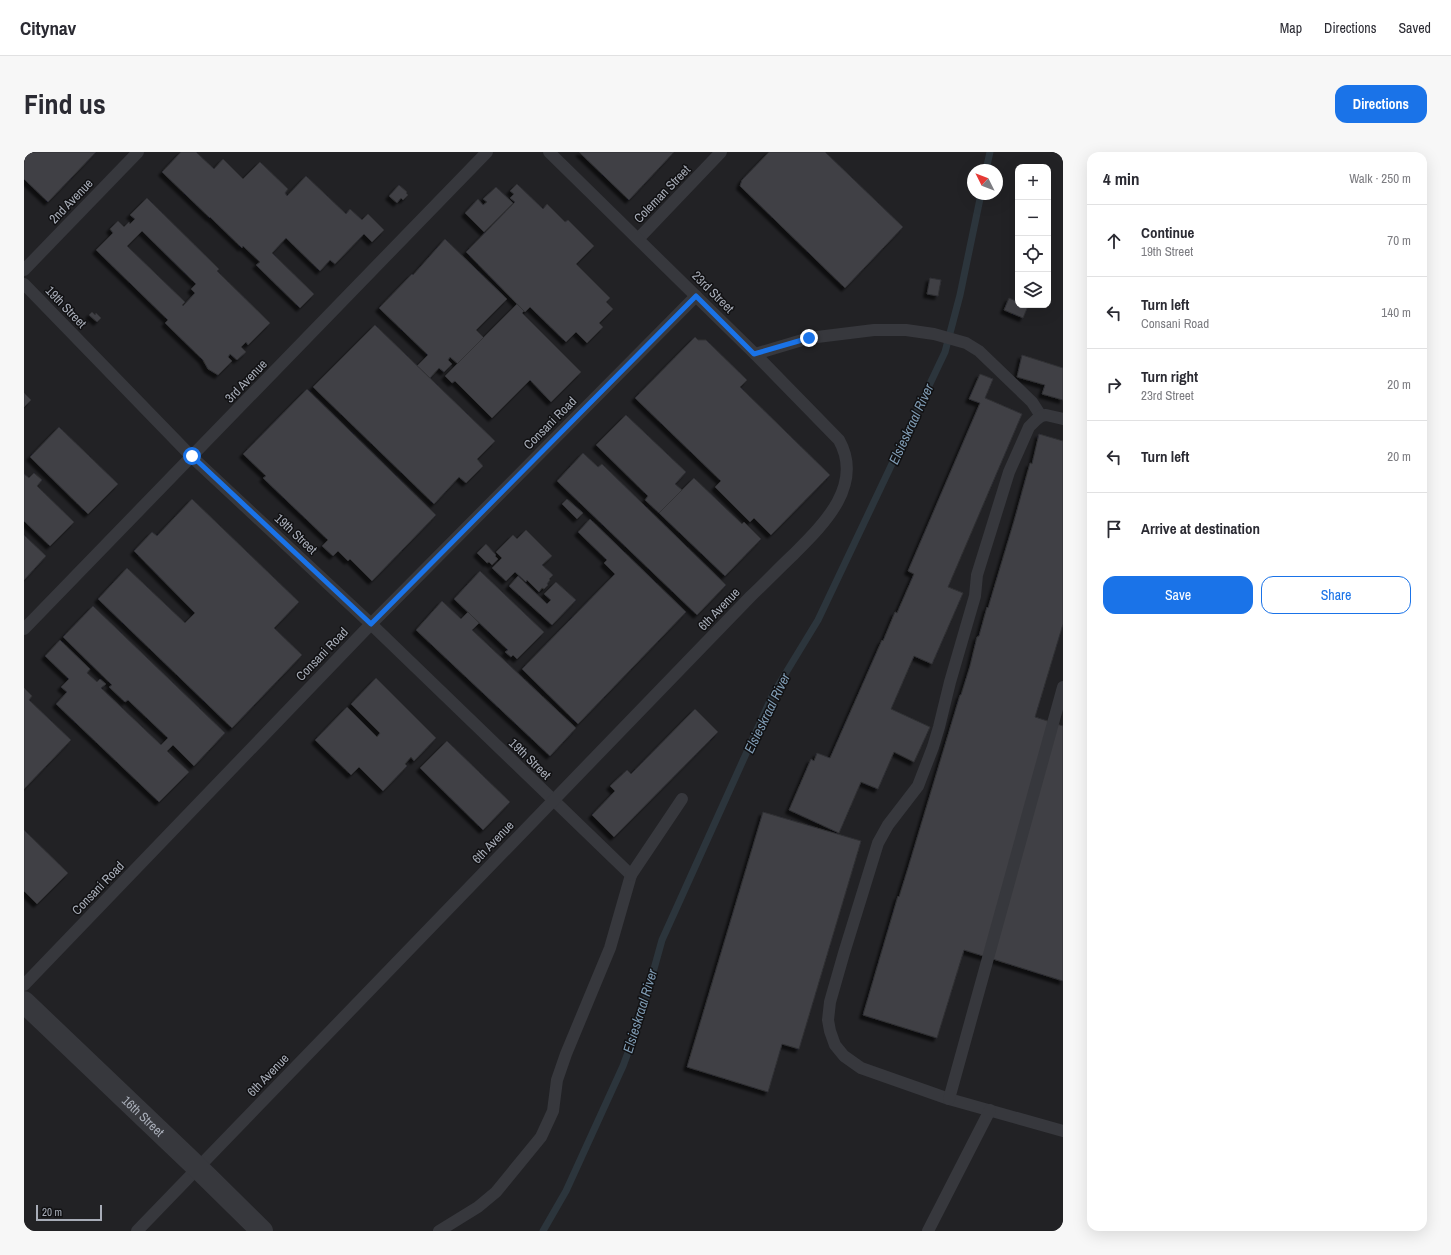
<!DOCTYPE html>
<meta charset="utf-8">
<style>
body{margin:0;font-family:"Archivo Narrow",sans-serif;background:#f7f7f7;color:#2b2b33}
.controls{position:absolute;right:12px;top:12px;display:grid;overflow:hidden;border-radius:8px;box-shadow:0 4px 16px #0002}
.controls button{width:36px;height:36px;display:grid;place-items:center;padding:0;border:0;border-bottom:1px solid #e1e1e2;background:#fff;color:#2b2b33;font:20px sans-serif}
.compass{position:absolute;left:943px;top:12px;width:36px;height:36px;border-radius:50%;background:#fff;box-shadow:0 4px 16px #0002;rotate:312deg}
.scale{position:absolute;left:12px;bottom:10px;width:66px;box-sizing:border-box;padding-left:4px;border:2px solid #a8adb8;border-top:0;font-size:11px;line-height:14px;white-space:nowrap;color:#a8adb8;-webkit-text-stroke:3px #111113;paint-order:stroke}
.stop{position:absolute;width:12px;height:12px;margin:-9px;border:3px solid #1a73e8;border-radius:50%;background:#fff}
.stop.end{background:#1a73e8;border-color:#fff;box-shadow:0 1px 4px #0008}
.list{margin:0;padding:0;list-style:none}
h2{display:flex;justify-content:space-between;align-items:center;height:52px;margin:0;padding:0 16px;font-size:17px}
h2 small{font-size:13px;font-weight:400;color:#7c7c81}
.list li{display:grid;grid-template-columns:26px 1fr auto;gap:12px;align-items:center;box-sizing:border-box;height:72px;padding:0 16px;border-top:1px solid #e1e1e2}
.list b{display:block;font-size:15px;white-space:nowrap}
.list p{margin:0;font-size:13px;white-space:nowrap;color:#7c7c81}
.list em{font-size:13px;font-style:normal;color:#7c7c81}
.actions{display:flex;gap:8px;padding:12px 16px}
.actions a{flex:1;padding:9px 0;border:1px solid #1a73e8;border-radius:12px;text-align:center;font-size:14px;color:#1a73e8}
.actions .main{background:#1a73e8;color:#fff}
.icon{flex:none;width:22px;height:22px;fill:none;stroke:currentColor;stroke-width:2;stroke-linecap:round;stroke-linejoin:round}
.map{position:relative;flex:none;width:1039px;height:1079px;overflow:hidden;border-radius:12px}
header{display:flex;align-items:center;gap:24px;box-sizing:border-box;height:56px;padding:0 20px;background:#fff;border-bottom:1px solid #e1e1e2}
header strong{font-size:19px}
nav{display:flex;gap:22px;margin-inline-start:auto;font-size:14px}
.intro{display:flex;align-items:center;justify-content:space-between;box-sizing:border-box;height:96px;padding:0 24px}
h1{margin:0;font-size:28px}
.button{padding:10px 18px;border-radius:12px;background:#1a73e8;color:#fff;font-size:14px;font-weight:700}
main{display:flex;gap:24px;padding:0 24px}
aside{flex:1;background:#fff;border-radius:12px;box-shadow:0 4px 16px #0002}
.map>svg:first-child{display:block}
.built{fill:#222225;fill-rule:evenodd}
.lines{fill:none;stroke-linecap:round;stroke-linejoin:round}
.stream{stroke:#2c353c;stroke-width:7}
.building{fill:#404145;stroke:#303034;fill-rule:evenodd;filter:url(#shadow)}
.lane{stroke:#37383d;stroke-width:12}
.street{stroke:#37383d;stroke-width:22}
.route{stroke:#1a73e8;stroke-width:5}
.labels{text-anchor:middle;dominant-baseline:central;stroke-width:3;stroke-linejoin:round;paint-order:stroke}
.street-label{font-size:13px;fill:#a8adb8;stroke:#111113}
.water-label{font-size:14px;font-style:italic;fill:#7f9bb3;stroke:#111113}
</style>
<header>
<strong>Citynav</strong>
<nav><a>Map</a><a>Directions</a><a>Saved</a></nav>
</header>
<div class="intro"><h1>Find us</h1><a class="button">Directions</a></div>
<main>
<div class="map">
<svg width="1039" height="1079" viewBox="0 0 1039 1079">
<defs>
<filter id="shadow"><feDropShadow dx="-3.5" dy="3.5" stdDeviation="1" flood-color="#0009"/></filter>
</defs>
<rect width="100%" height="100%" fill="#161618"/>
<path class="built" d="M 0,0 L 1039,0 L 1039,1079 L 0,1079 ZM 994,15 L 1024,15 L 1024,153 L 994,153 ZM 949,18 L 973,18 L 973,42 L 949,42 Z"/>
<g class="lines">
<g class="stream">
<polyline points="962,18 966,0"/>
<polyline points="519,1079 542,1039 599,914 615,871 638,788 749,542 794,468 921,200 936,143 957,42"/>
</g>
</g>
<g class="building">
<polygon points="0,0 72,0 24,50 0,27"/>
<polygon points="157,0 172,0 190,17 199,7 219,27 236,10 264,37 261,41 263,44 282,24 322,62 326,57 338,68 344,62 360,78 348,90 340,82 311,112 306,108 296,119 262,86 248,101 290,142 276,156 232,113 236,110 219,94 218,96 186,65 186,66 138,20"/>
<polygon points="555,0 650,0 605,48"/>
<polygon points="745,0 801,0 879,75 821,136 716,34 718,28"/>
<polygon points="493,32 519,57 523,52 541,70 544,68 570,94 552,112 586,146 582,150 589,157 575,171 579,175 563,191 552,180 542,190 506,155 501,160 500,159 442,100 491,50 486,46 490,42 486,39"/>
<polygon points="375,33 383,40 382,41 384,43 379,48 377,46 373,51 365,44"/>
<polygon points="472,35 489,51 460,80 441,61 454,47 459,53 463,50 459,47"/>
<path d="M 123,46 L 195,117 L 193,119 L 246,171 L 224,193 L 222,190 L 217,195 L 222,200 L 213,208 L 206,202 L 204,205 L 208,209 L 194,223 L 184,217 L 179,208 L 141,171 L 144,168 L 72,98 L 89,81 L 86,77 L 94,69 L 100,75 L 105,70 L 106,72 L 111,67 L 106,63 ZM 118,79 L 172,132 L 167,137 L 171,141 L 159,154 L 158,153 L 161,150 L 103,94 Z"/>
<polygon points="421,87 483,147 452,178 460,186 434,212 426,205 424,208 428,212 420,220 415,216 406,226 393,214 404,203 355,156 388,122 389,123"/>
<polygon points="906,126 917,128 914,144 903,142"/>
<polygon points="985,146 994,150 994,153 1004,154 999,166 980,158"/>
<polygon points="493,152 500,159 498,161 557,220 527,250 506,228 468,266 431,229 428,231 421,224"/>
<polygon points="68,160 71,163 72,161 77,166 73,170 65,163"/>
<polygon points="351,173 471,289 453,307 459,314 442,331 435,325 410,352 289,235"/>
<polygon points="671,185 674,188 682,188 723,228 716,235 806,323 747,383 730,366 726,370 691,335 697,329 611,246"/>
<polygon points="998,203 1039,216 1039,248 1018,242 1021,233 993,225"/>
<polygon points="956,222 969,227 961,246 998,262 924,435 939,441 908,512 890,504 867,557 906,575 890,610 870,600 854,637 837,630 815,681 765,658 787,607 790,609 793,601 806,606 858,488 859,489 871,460 873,461 890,422 884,419 956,251 945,247"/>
<polygon points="283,237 412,363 348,429 326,407 324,409 314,399 309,404 298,394 304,388 239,326 242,324 219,302"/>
<polygon points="0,241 7,248 0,255"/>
<polygon points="602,263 662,320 651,332 658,338 635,361 621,348 624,344 572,293"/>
<polygon points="35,275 94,332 64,362 6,305"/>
<polygon points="1015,282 1039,289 1039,472 1011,565 1039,574 1039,829 940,798 913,886 839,863 874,744 875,745 884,716 936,543 937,543 946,514 953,485 955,484 963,455 964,456 990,369 1006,311 1008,312"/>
<polygon points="559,301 574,315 578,312 702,433 673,463 533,329"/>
<polygon points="10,321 18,328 13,334 50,370 26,394 0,369 0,322 5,326"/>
<polygon points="670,326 718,372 720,370 737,387 701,424 635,361"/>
<polygon points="168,347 275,450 250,476 278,503 208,576 74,447 103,416 161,471 171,461 110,399 128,380 133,384"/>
<polygon points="543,347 559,361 553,367 538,352"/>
<polygon points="566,367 662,460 554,572 498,517 591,422 580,411 583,408 554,380"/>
<polygon points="502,378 528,404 518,413 529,423 525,427 526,428 523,432 524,433 520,437 518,436 515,440 503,428 502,430 491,420 482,429 468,416 478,406 472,400 489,383 493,387"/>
<polygon points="0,383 22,404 0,428"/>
<polygon points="462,392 472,403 471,404 474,407 468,413 465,410 463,411 453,401"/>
<polygon points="456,419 520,480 493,507 489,503 487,505 481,500 484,498 430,447"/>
<polygon points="494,424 523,452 527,448 520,442 532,430 552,448 528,473 485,434"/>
<polygon points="418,449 437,467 444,460 455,471 448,478 552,576 526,604 392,478"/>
<polygon points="69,454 201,581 170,614 149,593 143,599 165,620 135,650 32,552 43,540 37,535 45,527 21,504 36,488 66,517 63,521 73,530 76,527 82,532 77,536 137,593 144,586 104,548 101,550 85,535 88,533 39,485"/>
<polygon points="352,526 412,586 390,609 387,605 381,612 383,614 359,639 335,615 327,623 291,588 323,555 353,585 356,581 327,552"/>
<polygon points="0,536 8,544 5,548 47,588 0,637"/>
<polygon points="671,557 694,580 590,685 568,663 591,639 586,634 603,618 607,622"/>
<polygon points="423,589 486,650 459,678 396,616"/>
<polygon points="739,660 837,689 775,897 758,892 744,940 663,915"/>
<polygon points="0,678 44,721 13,752 0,739"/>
</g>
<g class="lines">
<g class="lane">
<polyline points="615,86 697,0"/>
<polyline points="0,118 114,0"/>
<polyline points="0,132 168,305 347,472 607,723 586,796 542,902 533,928 529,959 517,985 472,1040 454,1055 415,1079"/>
<polyline points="731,202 785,186 850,178 882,178 910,182 942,191 955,199 1008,250 1017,264"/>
<polyline points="1039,267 1022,263 1017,264 1012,268 1005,275 985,320 953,423 951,444 926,530 915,575 909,595 894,634 864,673 854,691 820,801 806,850 804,868 806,879 811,893 820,904 837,916 925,947 1039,979"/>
<polyline points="0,477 463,0"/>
<polyline points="607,723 658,647"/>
<polyline points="0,833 347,472 672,144"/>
<polyline points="925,947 1039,535"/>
<path d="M 113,1079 L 726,445 C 741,431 755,416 770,402 C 800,372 840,333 815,288 L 731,202 L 525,0"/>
<polyline points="904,1079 966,958"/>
</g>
<path class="street" id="s1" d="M 0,850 L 174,1016 L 238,1079"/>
</g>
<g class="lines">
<polyline class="route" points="168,304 347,472 672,144 730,202 785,186"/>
</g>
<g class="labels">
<g class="street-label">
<text transform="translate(638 42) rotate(-46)">Coleman Street</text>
<text transform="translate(47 49) rotate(-46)">2nd Avenue</text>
<text transform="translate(689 140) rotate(45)">23rd Street</text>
<text transform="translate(42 155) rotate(46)">19th Street</text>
<text transform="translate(222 229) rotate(-46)">3rd Avenue</text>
<text transform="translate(526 271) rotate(-45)">Consani Road</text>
<text transform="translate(272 382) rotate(43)">19th Street</text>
<text transform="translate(695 457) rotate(-46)">6th Avenue</text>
<text transform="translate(298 502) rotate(-46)">Consani Road</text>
<text transform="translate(506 607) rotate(44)">19th Street</text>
<text transform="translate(469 690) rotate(-46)">6th Avenue</text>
<text transform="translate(74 736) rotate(-46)">Consani Road</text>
<text transform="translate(244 923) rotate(-46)">6th Avenue</text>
<text stroke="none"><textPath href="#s1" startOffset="165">16th Street</textPath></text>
</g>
<g class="water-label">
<text transform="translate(887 272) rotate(-65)">Elsieskraal River</text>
<text transform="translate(743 561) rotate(-64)">Elsieskraal River</text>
<text transform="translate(616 859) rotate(-73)">Elsieskraal River</text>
</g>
</g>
</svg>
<div class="controls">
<button>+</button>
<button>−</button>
<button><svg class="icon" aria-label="locate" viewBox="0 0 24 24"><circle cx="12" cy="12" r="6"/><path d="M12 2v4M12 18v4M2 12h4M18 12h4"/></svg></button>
<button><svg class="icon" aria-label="layers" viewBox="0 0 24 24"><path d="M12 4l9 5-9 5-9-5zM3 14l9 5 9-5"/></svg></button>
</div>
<svg class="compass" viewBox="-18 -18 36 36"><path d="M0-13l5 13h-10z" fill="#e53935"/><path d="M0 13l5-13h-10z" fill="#7c7c81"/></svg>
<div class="scale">20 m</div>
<div class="stop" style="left:168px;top:304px"></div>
<div class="stop end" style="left:785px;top:186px"></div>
</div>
<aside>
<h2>4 min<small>Walk · 250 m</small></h2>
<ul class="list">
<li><svg class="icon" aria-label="ahead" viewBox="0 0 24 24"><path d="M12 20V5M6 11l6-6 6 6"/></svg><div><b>Continue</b><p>19th Street</p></div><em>70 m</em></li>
<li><svg class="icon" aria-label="left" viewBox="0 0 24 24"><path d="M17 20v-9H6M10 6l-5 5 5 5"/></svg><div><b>Turn left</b><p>Consani Road</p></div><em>140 m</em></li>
<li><svg class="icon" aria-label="right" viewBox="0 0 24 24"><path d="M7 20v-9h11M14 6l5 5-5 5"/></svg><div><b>Turn right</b><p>23rd Street</p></div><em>20 m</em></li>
<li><svg class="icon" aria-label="left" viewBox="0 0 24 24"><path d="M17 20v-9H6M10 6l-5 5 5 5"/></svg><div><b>Turn left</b></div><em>20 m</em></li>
<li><svg class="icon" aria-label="arrive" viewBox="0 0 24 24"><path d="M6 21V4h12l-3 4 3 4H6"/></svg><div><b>Arrive at destination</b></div></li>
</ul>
<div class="actions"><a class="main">Save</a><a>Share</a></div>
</aside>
</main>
